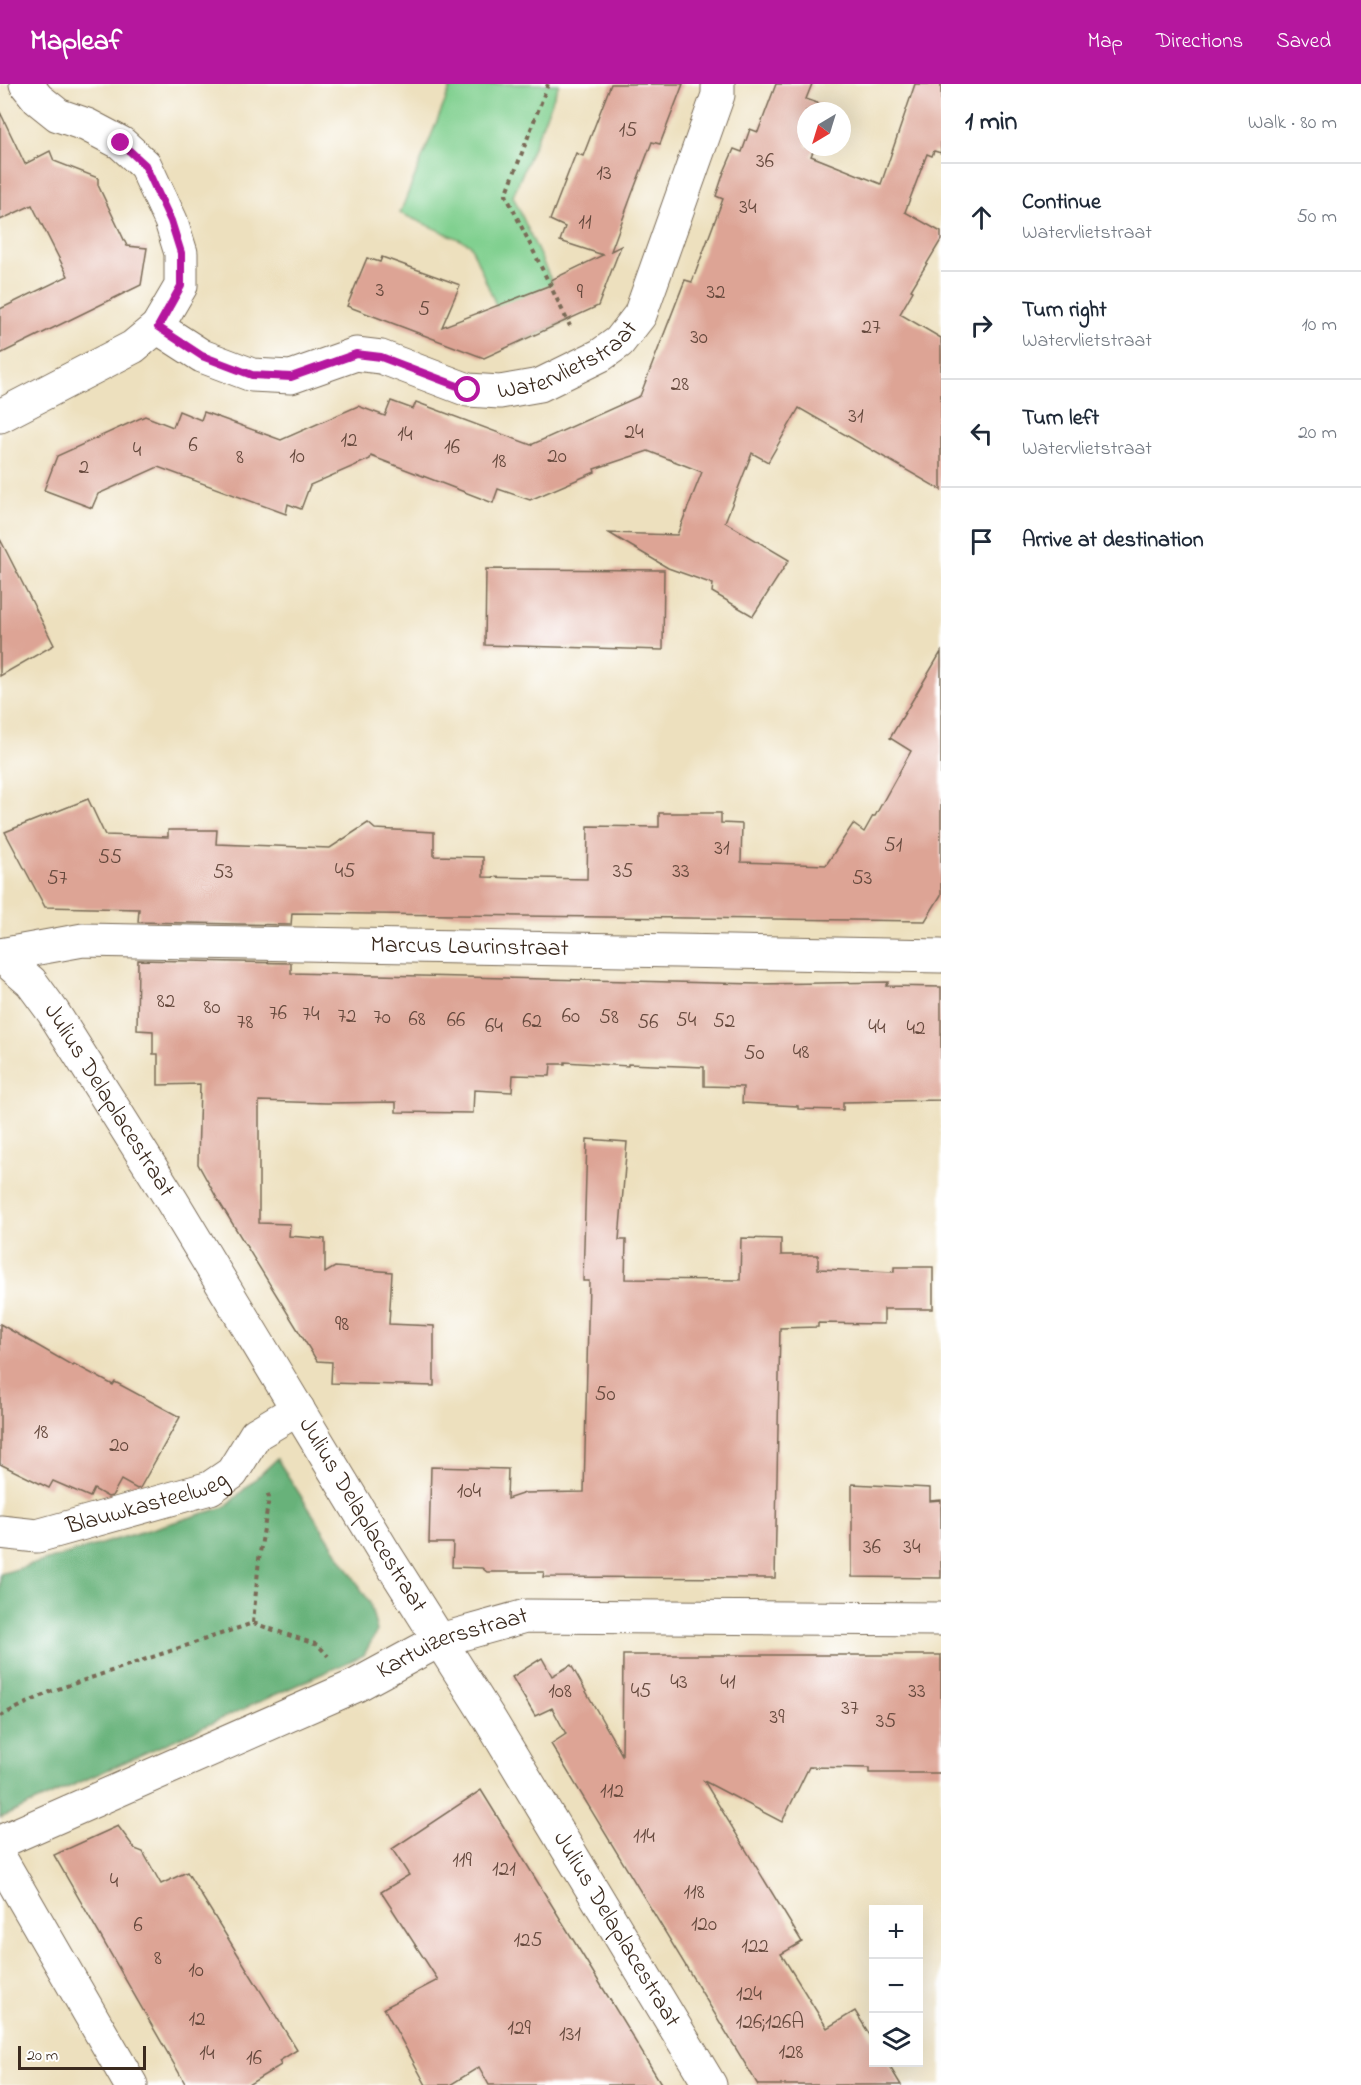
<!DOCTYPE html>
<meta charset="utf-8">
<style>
body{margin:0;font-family:"Indie Flower",sans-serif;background:#f2f2f3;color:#1f2937}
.controls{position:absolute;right:18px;bottom:18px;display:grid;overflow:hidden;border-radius:0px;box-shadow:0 6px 24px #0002}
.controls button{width:54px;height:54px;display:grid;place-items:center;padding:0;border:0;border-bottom:2px solid #e0e1e3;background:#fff;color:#1f2937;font:30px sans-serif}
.compass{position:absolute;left:797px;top:18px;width:54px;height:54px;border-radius:50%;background:#fff;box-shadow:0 6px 24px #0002;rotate:218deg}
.scale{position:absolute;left:18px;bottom:15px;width:128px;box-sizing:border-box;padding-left:6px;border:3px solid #3b2a1e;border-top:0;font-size:16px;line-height:21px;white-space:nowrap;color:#3b2a1e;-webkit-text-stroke:4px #fff;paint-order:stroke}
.stop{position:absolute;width:18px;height:18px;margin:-14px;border:4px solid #b5179e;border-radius:50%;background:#fff}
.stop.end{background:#b5179e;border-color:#fff;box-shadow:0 2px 6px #0008}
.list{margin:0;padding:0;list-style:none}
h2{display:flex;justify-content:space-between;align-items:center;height:78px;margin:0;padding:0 24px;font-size:26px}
h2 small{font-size:20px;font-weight:400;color:#747a83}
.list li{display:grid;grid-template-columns:39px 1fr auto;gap:18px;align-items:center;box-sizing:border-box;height:108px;padding:0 24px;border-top:2px solid #e0e1e3}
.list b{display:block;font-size:22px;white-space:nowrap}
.list p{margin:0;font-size:20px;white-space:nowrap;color:#747a83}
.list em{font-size:20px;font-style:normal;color:#747a83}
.icon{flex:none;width:33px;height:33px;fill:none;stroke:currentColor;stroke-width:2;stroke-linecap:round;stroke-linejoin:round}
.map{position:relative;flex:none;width:941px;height:2001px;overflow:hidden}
header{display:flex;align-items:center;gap:36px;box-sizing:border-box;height:84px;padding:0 30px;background:#b5179e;color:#fff}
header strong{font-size:28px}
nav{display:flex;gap:33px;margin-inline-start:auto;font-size:21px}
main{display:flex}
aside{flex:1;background:#fff}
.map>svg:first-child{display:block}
.green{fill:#81d090;stroke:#5e7d57;stroke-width:1.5}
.forest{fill:#68b27a;stroke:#526e4c;stroke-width:1.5}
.building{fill:#dda495}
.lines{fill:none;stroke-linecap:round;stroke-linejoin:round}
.minor-casing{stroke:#796a56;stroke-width:35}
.path{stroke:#796a56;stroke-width:4;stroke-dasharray:4.5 4.5;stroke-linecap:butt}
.minor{stroke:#fff;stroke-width:33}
.route{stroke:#b5179e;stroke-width:8}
.labels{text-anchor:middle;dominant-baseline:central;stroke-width:6;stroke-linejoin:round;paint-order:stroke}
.number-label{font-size:21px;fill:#64483c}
.street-label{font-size:24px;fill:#3b2a1e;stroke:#fff}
</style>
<header>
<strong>Mapleaf</strong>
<nav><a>Map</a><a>Directions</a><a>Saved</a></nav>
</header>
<main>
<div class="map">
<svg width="941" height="2001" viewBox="0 0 941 2001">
<rect width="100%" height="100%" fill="#fff"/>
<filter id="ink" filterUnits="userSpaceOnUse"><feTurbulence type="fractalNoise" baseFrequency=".0167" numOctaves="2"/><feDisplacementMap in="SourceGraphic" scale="12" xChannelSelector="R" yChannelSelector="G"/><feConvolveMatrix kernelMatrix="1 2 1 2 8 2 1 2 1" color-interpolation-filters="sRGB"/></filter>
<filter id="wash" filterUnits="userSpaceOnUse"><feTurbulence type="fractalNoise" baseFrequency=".008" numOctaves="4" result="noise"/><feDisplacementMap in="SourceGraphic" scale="24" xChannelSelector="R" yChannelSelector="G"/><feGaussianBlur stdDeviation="1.35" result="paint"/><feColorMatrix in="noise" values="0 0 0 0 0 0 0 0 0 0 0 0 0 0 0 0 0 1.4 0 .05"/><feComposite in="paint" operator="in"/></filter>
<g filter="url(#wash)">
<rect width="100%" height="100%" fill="#ede0be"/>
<polygon class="green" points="452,0 559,0 513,112 569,236 513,261 470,160 400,129"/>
<polygon class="forest" points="277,1375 370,1519 377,1547 364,1571 0,1734 0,1490 225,1423"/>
<g id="blocks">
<g class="building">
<polygon points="611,0 683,0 660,60 652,58 632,110 611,167 621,162 598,222 484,274 347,222 367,174 380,178 382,173 460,201 442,243 553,200 551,196 603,171 560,157 565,143 550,136 576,69 583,72"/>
<polygon points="776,0 812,0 806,15 823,21 820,27 806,27 806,63 815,63 811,72 881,100 915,0 941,0 941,69 934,67 932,72 927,70 905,128 941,148 941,156 911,206 913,207 900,230 941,254 941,406 799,324 768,378 752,369 725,438 789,476 753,532 712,508 713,500 668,484 609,449 677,451 702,388 648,367 594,385 595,388 530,416 498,405 493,419 371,372 370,375 310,401 301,425 288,420 286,430 158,383 98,410 92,424 44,406 57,372 145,332 173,343 179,327 201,336 204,328 281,356 358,322 385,332 391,317 413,325 416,318 531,361 640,312 685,196 692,198 723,115 716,112 724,88 734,65 742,68 750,45 758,48"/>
<polygon points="0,28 25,80 50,67 54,77 98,94 98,101 127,162 147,164 141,201 0,270 0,225 68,192 32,121 0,136"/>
<polygon points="0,455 54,561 0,592"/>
<polygon points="486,485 664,486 663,566 485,561"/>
<polygon points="941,568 941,811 925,837 292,829 291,841 138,838 139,825 45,823 5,748 88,715 105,751 168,753 168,746 217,746 216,760 330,764 368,739 375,745 434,748 434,772 483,773 483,793 587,795 588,742 659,743 659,729 721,729 721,739 742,740 741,778 826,781 853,740 864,748 873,732 875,732 911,667 890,654"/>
<polygon points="138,876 291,879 291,889 757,900 889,898 886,902 941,903 941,1016 843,1018 843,1026 798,1025 798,1022 742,1019 743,1003 704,1002 704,983 628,980 628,982 565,978 565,980 551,980 550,992 513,991 512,1008 474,1006 473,1029 396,1028 396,1018 327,1019 259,1017 259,1139 290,1140 289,1152 325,1155 325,1189 335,1183 392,1188 389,1240 434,1242 434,1302 331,1299 332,1278 317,1277 218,1116 198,1080 200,1000 158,1001 158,970 153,970 153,947 137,946"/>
<polygon points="587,1055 627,1058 619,1156 626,1156 625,1195 740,1196 741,1154 781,1155 781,1171 818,1171 818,1185 894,1188 894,1183 933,1183 933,1225 884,1225 884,1240 818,1239 818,1243 780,1244 775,1494 543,1493 544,1488 487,1488 482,1484 452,1483 453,1459 429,1459 431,1383 508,1385 507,1415 525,1409 584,1408 589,1197 583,1197"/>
<polygon points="0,1240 73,1282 74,1280 113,1301 115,1298 180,1333 140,1404 137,1405 121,1396 112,1412 108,1413 94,1405 90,1413 53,1397 49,1404 0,1380"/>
<polygon points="852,1400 930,1404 930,1417 941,1416 941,1494 852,1493"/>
<polygon points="623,1571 941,1571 941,1689 869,1689 869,1684 809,1683 782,1738 704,1697 802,1858 781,1870 827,1944 855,1927 873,1956 873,1978 887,1978 901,2001 758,2001 551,1660 566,1650 552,1624 535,1632 512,1593 542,1574 552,1592 571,1581 622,1671"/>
<polygon points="481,1706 604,1906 662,2001 489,2001 479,1983 450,2001 426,2001 384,1924 438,1896 381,1808 409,1791 392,1765"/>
<polygon points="118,1742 135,1765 143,1768 161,1800 187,1788 297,1966 279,1977 281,1981 248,2001 186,2001 54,1771"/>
</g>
</g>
</g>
<g filter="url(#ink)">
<use href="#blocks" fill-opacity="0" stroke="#796a56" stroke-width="1.5"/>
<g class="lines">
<defs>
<g id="minor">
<path id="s1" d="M 157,243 L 202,272 L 252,291 L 291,293 L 356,270 L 381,273 L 468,306 L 500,308 L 540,301 L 601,271 L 619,258 L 640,231 L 718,11 L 718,0"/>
<polyline points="0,332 133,263 157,243 181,202 181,169 171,137 145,81 121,59 87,41 58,31 38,15 26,0"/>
<path id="s2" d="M 0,871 L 31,898 L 53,928 L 172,1117 L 382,1465 L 490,1636 L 710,2001"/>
<path id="s3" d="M 0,871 L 83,856 L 941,872"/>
<path id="s4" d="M 0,1448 L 37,1452 L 210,1404 L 232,1389 L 256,1350 L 298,1325"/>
<path id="s5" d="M 0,1758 L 355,1602 L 440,1556 L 526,1532 L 941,1535"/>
<polyline points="0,1774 131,2001"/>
</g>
</defs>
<use href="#minor" class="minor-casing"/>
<g class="path">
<polyline points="548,0 506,111 570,242"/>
<polyline points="253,1539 259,1475 269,1414 267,1406"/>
<polyline points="0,1632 52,1607 253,1539 318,1561 328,1572"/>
</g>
<use href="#minor" class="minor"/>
</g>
</g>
<g class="lines" filter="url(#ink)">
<polyline class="route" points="121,59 145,81 171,137 181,169 181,202 158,243 202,272 252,291 291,293 356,270 381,273 468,306"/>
</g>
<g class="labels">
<g class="number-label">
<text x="628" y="47">15</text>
<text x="765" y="78">36</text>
<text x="604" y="90">13</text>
<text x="748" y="124">34</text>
<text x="585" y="139">11</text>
<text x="380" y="207">3</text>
<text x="580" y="209">9</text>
<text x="716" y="209">32</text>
<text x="424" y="226">5</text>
<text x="871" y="244">27</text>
<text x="699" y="254">30</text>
<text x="680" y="301">28</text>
<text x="856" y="333">31</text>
<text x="634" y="349">24</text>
<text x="405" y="351">14</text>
<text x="349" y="357">12</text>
<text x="193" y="362">6</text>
<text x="452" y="364">16</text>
<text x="137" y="367">4</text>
<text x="297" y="373">10</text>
<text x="557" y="373">20</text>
<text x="240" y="374">8</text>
<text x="499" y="378">18</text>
<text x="84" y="384">2</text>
<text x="893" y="762">51</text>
<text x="722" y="765">31</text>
<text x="110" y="774">55</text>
<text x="345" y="788">45</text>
<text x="623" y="788">35</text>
<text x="681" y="788">33</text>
<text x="223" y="789">53</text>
<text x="57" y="795">57</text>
<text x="862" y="795">53</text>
<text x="166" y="918">82</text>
<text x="212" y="924">80</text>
<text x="278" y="930">76</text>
<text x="311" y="931">74</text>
<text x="347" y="933">72</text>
<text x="571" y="933">60</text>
<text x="382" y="934">70</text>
<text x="609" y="934">58</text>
<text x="417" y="936">68</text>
<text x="456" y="937">66</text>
<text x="686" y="937">54</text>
<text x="532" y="938">62</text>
<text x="724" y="938">52</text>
<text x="245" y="939">78</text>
<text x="648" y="939">56</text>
<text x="494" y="943">64</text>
<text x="877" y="944">44</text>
<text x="916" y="945">42</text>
<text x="801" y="969">48</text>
<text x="754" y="970">50</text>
<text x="342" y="1241">98</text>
<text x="605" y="1311">50</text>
<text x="41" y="1349">18</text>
<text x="119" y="1362">20</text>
<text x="469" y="1408">104</text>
<text x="872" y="1464">36</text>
<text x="912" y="1464">34</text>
<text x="679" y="1599">43</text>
<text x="728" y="1599">41</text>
<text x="560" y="1608">108</text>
<text x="641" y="1608">45</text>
<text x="917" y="1608">33</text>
<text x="850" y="1625">37</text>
<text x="777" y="1634">39</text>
<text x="886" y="1638">35</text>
<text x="612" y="1708">112</text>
<text x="644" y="1753">114</text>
<text x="462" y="1777">119</text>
<text x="504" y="1786">121</text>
<text x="114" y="1798">4</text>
<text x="694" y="1809">118</text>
<text x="704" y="1841">120</text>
<text x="138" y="1842">6</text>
<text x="528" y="1857">125</text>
<text x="755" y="1863">122</text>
<text x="158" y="1875">8</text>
<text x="196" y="1887">10</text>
<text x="749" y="1911">124</text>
<text x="197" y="1936">12</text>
<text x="770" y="1939">126;126A</text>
<text x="519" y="1945">129</text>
<text x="570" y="1951">131</text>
<text x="791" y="1969">128</text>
<text x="207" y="1970">14</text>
<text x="254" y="1975">16</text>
</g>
<g class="street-label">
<text stroke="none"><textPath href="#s1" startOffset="441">Watervlietstraat</textPath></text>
<text stroke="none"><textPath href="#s3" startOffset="471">Marcus Laurinstraat</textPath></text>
<text stroke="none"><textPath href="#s2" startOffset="183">Julius Delaplacestraat</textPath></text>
<text stroke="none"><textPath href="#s4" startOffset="152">Blauwkasteelweg</textPath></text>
<text stroke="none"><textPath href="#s2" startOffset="669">Julius Delaplacestraat</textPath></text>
<text stroke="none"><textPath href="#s5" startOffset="495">Kartuizersstraat</textPath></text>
<text stroke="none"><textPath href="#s2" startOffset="1155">Julius Delaplacestraat</textPath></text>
</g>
</g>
</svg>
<div class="controls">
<button>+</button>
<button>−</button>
<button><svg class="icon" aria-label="layers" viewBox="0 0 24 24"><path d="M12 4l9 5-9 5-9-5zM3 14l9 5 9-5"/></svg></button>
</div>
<svg class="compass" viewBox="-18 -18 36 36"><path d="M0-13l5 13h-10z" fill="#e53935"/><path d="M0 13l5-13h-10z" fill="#747a83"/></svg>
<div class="scale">20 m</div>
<div class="stop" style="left:468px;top:306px"></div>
<div class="stop end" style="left:121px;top:59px"></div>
</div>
<aside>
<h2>1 min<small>Walk · 80 m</small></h2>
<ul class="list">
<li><svg class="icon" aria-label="ahead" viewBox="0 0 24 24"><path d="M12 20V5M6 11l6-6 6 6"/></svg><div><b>Continue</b><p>Watervlietstraat</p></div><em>50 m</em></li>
<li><svg class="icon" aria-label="right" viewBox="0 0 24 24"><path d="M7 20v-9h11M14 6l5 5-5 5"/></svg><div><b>Turn right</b><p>Watervlietstraat</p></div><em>10 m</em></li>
<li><svg class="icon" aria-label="left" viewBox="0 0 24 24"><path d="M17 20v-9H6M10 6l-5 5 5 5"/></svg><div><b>Turn left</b><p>Watervlietstraat</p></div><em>20 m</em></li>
<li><svg class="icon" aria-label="arrive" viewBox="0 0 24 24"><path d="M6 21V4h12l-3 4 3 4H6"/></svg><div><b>Arrive at destination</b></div></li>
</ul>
</aside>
</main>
